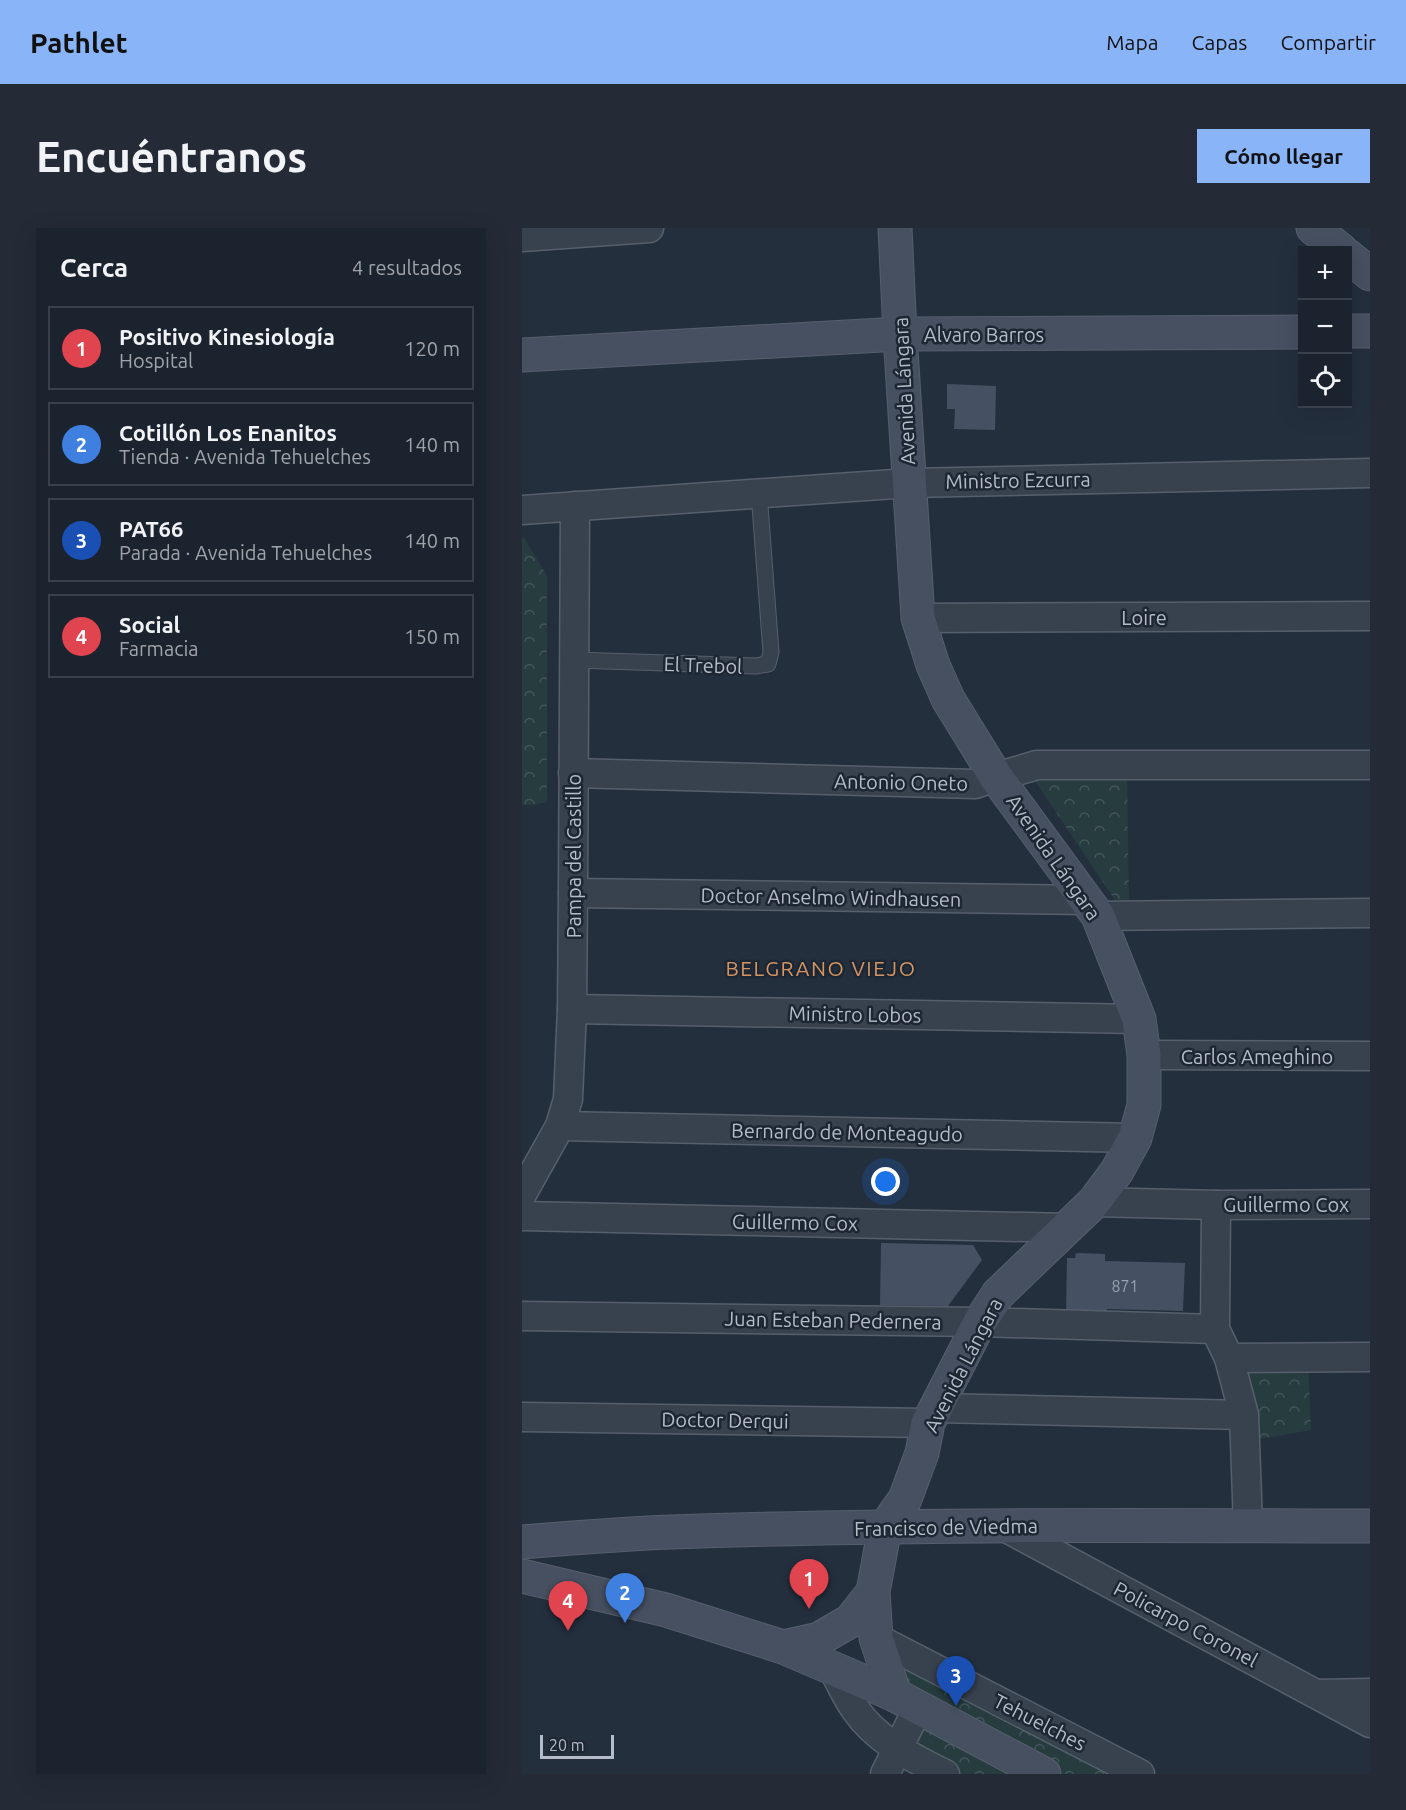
<!DOCTYPE html>
<html lang="es">
<meta charset="utf-8">
<style>
body{margin:0;font-family:Ubuntu,sans-serif;background:#242b36;color:#f1f3f6}
.controls{position:absolute;right:18px;top:18px;display:grid;overflow:hidden;border-radius:0px;box-shadow:0 6px 24px #0002}
.controls button{width:54px;height:54px;display:grid;place-items:center;padding:0;border:0;border-bottom:2px solid #39404a;background:#1b232e;color:#f1f3f6;font:30px sans-serif}
.scale{position:absolute;left:18px;bottom:15px;width:74px;box-sizing:border-box;padding-left:6px;border:3px solid #b4bcc9;border-top:0;font-size:16px;line-height:21px;white-space:nowrap;color:#b4bcc9;-webkit-text-stroke:4px #1d2633;paint-order:stroke}
.you{position:absolute;left:364px;top:954px;width:21px;height:21px;margin:-15px;border:4px solid #fff;border-radius:50%;background:#1a73e8;box-shadow:0 0 0 9px #1a73e833}
.badge{display:grid;place-items:center;width:39px;height:39px;border-radius:50%;background:#8ab4f8;color:#fff;font-size:20px;font-weight:700}
.pin{position:absolute;translate:-50% -50px;filter:drop-shadow(0 2px 3px #0008)}
.pin::after{content:'';position:absolute;top:32px;width:21px;height:18px;background:inherit;clip-path:polygon(0 0,100% 0,50% 100%)}
.list{margin:0;padding:0;list-style:none}
h2{display:flex;justify-content:space-between;align-items:center;height:78px;margin:0;padding:0 24px;font-size:26px}
h2 small{font-size:20px;font-weight:400;color:#a0a4aa}
.list li{display:grid;grid-template-columns:39px 1fr auto;gap:18px;align-items:center;box-sizing:border-box;height:84px;margin:0 12px 12px;padding:0 12px;border:2px solid #39404a;border-radius:0px}
.list b{display:block;font-size:22px;white-space:nowrap}
.list p{margin:0;font-size:20px;white-space:nowrap;color:#a0a4aa}
.list em{font-size:20px;font-style:normal;color:#a0a4aa}
.icon{flex:none;width:33px;height:33px;fill:none;stroke:currentColor;stroke-width:2;stroke-linecap:round;stroke-linejoin:round}
.map{position:relative;flex:none;width:848px;height:1546px;overflow:hidden;border-radius:0px}
header{display:flex;align-items:center;gap:36px;box-sizing:border-box;height:84px;padding:0 30px;background:#8ab4f8;color:#111}
header strong{font-size:28px}
nav{display:flex;gap:33px;margin-inline-start:auto;font-size:21px}
.intro{display:flex;align-items:center;justify-content:space-between;box-sizing:border-box;height:144px;padding:0 36px}
h1{margin:0;font-size:42px}
.button{padding:15px 27px;border-radius:0px;background:#8ab4f8;color:#111;font-size:21px;font-weight:700}
main{display:flex;gap:36px;padding:0 36px}
aside{flex:1;background:#1b232e;border-radius:0px;box-shadow:0 6px 24px #0002}
.map>svg:first-child{display:block}
.park{fill:url(#park-crowns)}
.building{fill:#455162}
.lines{fill:none;stroke-linecap:round;stroke-linejoin:round}
.lane-casing{stroke:#565f6c;stroke-width:17}
.street-casing{stroke:#565f6c;stroke-width:31}
.secondary-casing{stroke:#565f6c;stroke-width:35}
.lane{stroke:#38414e;stroke-width:15}
.street{stroke:#38414e;stroke-width:28}
.secondary{stroke:#465061;stroke-width:33}
.labels{text-anchor:middle;dominant-baseline:central;stroke-width:5;stroke-linejoin:round;paint-order:stroke}
.number-label{font-size:16px;fill:#98a1af}
.street-label{font-size:20px;fill:#b4bcc9;stroke:#1d2633}
.neighbourhood-label{font-size:21px;letter-spacing:1.5px;fill:#d59563;stroke:#1d2633}
</style>
<header>
<strong>Pathlet</strong>
<nav><a>Mapa</a><a>Capas</a><a>Compartir</a></nav>
</header>
<div class="intro"><h1>Encuéntranos</h1><a class="button">Cómo llegar</a></div>
<main>
<aside>
<h2>Cerca<small>4 resultados</small></h2>
<ul class="list">
<li><span class="badge" style="background:#e0444e">1</span><div><b>Positivo Kinesiología</b><p>Hospital</p></div><em>120 m</em></li>
<li><span class="badge" style="background:#3f7fe0">2</span><div><b>Cotillón Los Enanitos</b><p>Tienda · Avenida Tehuelches</p></div><em>140 m</em></li>
<li><span class="badge" style="background:#1a4fb4">3</span><div><b>PAT66</b><p>Parada · Avenida Tehuelches</p></div><em>140 m</em></li>
<li><span class="badge" style="background:#e0444e">4</span><div><b>Social</b><p>Farmacia</p></div><em>150 m</em></li>
</ul>
</aside>
<div class="map">
<svg width="848" height="1546" viewBox="0 0 848 1546">
<defs>
<pattern id="park-crowns" width="20" height="18" patternUnits="userSpaceOnUse" patternTransform="scale(1.5)"><rect width="20" height="18" fill="#263c3f"/><path d="M2 6a3 3 0 1 1 6 0M12 15a3 3 0 1 1 6 0" fill="none" stroke="#435659"/></pattern>
</defs>
<rect width="100%" height="100%" fill="#242f3e"/>
<g class="park">
<polygon points="0,310 2,310 25,348 25,574 12,577 0,577"/>
<polygon points="605,543 607,675 593,672 509,547"/>
<polygon points="786,1132 789,1202 732,1212 720,1134"/>
<polygon points="354,1410 618,1546 423,1546 376,1522 396,1480"/>
</g>
<g class="building">
<polygon points="425,156 474,158 473,202 432,201 433,181 425,181"/>
<polygon points="359,1015 451,1017 460,1032 426,1078 358,1077"/>
<polygon points="554,1025 583,1026 583,1033 663,1035 661,1083 585,1081 585,1091 544,1090 545,1030 553,1030"/>
</g>
<g class="lines">
<defs>
<polyline id="lane" points="53,432 234,438 246,436 249,424 237,265"/>
<g id="street">
<polyline points="0,9 127,0"/>
<polyline points="0,282 387,255 848,245"/>
<polyline points="396,390 848,388"/>
<polyline points="51,545 453,556 474,549 515,537 848,537"/>
<polyline points="51,665 566,672"/>
<polyline points="576,688 848,685"/>
<polyline points="50,781 617,791"/>
<polyline points="622,827 848,828"/>
<polyline points="38,898 613,910"/>
<polyline points="0,966 38,898 46,871 50,781 51,665 53,278"/>
<polyline points="572,974 694,977 848,976"/>
<polyline points="694,977 693,1101 707,1130 722,1187 726,1297"/>
<polyline points="0,988 547,1000"/>
<polyline points="0,1088 458,1094 693,1101"/>
<polyline points="707,1130 848,1129"/>
<polyline points="414,1180 722,1187"/>
<polyline points="0,1189 406,1195"/>
<polyline points="479,1297 848,1495"/>
<polyline points="354,1410 618,1546"/>
<path d="M 310,1440 C 318,1453 324,1468 333,1481 C 355,1513 389,1529 423,1546"/>
<polyline points="796,1466 848,1465"/>
<polyline points="363,1546 396,1480"/>
</g>
<g id="secondary">
<polyline points="791,0 819,22"/>
<polyline points="826,28 848,46"/>
<polyline points="826,103 848,103"/>
<polyline points="0,127 378,106 780,104"/>
<path d="M 0,1314 C 50,1310 100,1306 149,1304 C 382,1296 615,1297 848,1298"/>
<polyline points="0,1348 144,1382 261,1419 373,1467 522,1546"/>
<polyline points="261,1419 297,1411 328,1393 351,1364"/>
<polyline points="373,1467 354,1410 351,1364 363,1299 383,1271 400,1225 406,1195 458,1094 476,1066 572,974 595,943 613,910 622,877 622,827 617,791 576,688 474,549 426,471 411,437 396,390 378,106 373,0"/>
</g>
</defs>
<use href="#lane" class="lane-casing"/>
<use href="#street" class="street-casing"/>
<use href="#secondary" class="secondary-casing"/>
<use href="#lane" class="lane"/>
<use href="#street" class="street"/>
<use href="#secondary" class="secondary"/>
</g>
<g class="labels">
<g class="number-label">
<text x="603" y="1058">871</text>
</g>
<g class="street-label">
<text x="462" y="106">Alvaro Barros</text>
<text transform="translate(382 163) rotate(-93)">Avenida Lángara</text>
<text transform="translate(496 252) rotate(-1)">Ministro Ezcurra</text>
<text x="622" y="389">Loire</text>
<text transform="translate(181 437) rotate(2)">El Trebol</text>
<text transform="translate(379 554) rotate(1)">Antonio Oneto</text>
<text transform="translate(51 628) rotate(-90)">Pampa del Castillo</text>
<text transform="translate(532 629) rotate(55)">Avenida Lángara</text>
<text transform="translate(309 669) rotate(1)">Doctor Anselmo Windhausen</text>
<text transform="translate(333 786) rotate(1)">Ministro Lobos</text>
<text x="735" y="828">Carlos Ameghino</text>
<text transform="translate(325 904) rotate(1)">Bernardo de Monteagudo</text>
<text x="764" y="976">Guillermo Cox</text>
<text transform="translate(273 994) rotate(1)">Guillermo Cox</text>
<text transform="translate(311 1092) rotate(1)">Juan Esteban Pedernera</text>
<text transform="translate(441 1137) rotate(-63)">Avenida Lángara</text>
<text transform="translate(203 1192) rotate(1)">Doctor Derqui</text>
<text transform="translate(424 1299) rotate(-1)">Francisco de Viedma</text>
<text transform="translate(664 1396) rotate(28)">Policarpo Coronel</text>
<text transform="translate(518 1494) rotate(27)">Tehuelches</text>
</g>
<g class="neighbourhood-label">
<text x="299" y="740">BELGRANO VIEJO</text>
</g>
</g>
</svg>
<div class="controls">
<button>+</button>
<button>−</button>
<button><svg class="icon" aria-label="locate" viewBox="0 0 24 24"><circle cx="12" cy="12" r="6"/><path d="M12 2v4M12 18v4M2 12h4M18 12h4"/></svg></button>
</div>
<div class="scale">20 m</div>
<div class="you"></div>
<div class="pin badge" style="left:287px;top:1381px;background:#e0444e">1</div>
<div class="pin badge" style="left:103px;top:1395px;background:#3f7fe0">2</div>
<div class="pin badge" style="left:434px;top:1478px;background:#1a4fb4">3</div>
<div class="pin badge" style="left:46px;top:1403px;background:#e0444e">4</div>
</div>
</main>
